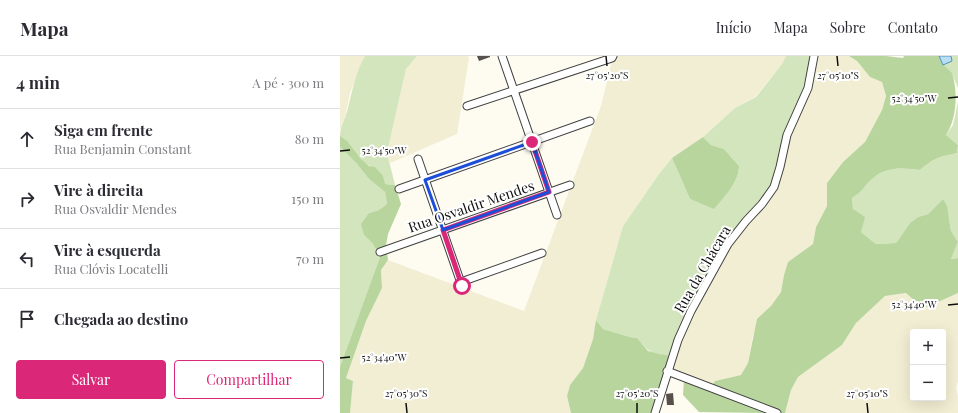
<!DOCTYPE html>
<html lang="pt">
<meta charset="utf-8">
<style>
body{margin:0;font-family:"Playfair Display",serif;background:#f7f7f7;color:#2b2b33}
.controls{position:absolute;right:12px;bottom:12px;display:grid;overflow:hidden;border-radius:4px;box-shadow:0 4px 16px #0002}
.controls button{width:36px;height:36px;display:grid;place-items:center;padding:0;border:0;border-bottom:1px solid #e1e1e2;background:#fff;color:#2b2b33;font:20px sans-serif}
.stop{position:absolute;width:12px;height:12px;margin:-9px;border:3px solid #db2777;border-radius:50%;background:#fff}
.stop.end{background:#db2777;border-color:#fff;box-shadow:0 1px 4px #0008}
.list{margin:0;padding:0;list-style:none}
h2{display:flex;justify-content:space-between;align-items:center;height:52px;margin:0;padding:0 16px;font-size:17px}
h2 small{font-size:13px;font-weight:400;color:#7c7c81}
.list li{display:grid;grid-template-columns:26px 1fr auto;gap:12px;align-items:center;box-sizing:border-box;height:60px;padding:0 16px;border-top:1px solid #e1e1e2}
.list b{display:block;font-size:15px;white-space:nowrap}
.list p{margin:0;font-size:13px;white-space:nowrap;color:#7c7c81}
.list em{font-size:13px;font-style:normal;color:#7c7c81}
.actions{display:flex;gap:8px;padding:12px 16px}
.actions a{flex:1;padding:9px 0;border:1px solid #db2777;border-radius:4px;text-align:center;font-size:14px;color:#db2777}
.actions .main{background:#db2777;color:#fff}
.icon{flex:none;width:22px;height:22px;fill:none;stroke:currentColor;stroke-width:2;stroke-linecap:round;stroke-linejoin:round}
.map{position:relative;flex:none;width:618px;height:357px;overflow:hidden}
header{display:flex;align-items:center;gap:24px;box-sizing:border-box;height:56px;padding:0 20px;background:#fff;border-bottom:1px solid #e1e1e2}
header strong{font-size:19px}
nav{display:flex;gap:22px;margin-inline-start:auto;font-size:14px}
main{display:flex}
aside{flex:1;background:#fff}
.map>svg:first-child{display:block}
.farmland{fill:#f2eed3;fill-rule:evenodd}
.green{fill:#d3e5bd}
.forest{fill:#b8d59e}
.water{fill:#badef1;stroke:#4894c1}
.building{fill:#564f4c}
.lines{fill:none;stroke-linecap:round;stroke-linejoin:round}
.minor-casing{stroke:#414141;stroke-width:9}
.minor{stroke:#fff;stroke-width:7}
.route{stroke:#db2777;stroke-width:5}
.marked{fill:none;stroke:#1d4ed8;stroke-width:3;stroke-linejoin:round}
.ticks{fill:none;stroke:#0e0e0e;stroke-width:1.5}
.labels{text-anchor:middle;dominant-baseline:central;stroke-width:4;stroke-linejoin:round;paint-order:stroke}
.street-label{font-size:14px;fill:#0e0e0e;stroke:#fff}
.ticks-label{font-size:10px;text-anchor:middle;fill:#0e0e0e;stroke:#fff;stroke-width:4;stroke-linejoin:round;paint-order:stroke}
</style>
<header>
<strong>Mapa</strong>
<nav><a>Início</a><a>Mapa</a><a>Sobre</a><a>Contato</a></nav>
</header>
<main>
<aside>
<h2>4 min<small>A pé · 300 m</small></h2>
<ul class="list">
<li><svg class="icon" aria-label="ahead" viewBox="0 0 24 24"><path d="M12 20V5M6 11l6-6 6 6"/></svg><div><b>Siga em frente</b><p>Rua Benjamin Constant</p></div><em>80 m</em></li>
<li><svg class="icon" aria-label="right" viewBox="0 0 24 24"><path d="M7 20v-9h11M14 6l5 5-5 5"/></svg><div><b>Vire à direita</b><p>Rua Osvaldir Mendes</p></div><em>150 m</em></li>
<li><svg class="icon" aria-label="left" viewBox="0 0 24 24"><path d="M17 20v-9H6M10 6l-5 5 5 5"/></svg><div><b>Vire à esquerda</b><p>Rua Clóvis Locatelli</p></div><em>70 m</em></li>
<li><svg class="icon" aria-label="arrive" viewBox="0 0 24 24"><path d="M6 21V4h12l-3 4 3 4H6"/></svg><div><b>Chegada ao destino</b></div></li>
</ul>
<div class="actions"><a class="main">Salvar</a><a>Compartilhar</a></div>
</aside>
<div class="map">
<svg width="618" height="357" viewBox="0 0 618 357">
<rect width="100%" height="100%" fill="#fefbf1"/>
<g class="farmland">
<polygon points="0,0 25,0 10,37 6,57 0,73"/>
<polygon points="77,0 127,0 129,1 117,78 50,107 47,97 66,13"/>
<polygon points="273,0 446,0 442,8 415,41 395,52 363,81 332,102 319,118 283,170 256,264 253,283 243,312 230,329 227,340 231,357 10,357 13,325 6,322 26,265 42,232 41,214 48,204 184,255 261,50"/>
<polygon points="474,0 509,0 517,5 530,21 542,26 546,40 542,54 525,86 503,106 487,127 487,150 476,171 473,188 448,206 444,219 441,236 431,250 413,279 408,307 401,319 375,325 370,332 327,315 338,284"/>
<path d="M 566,237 L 576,246 L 587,251 L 618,237 L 618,325 L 616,332 L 618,341 L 618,357 L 445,357 L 451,334 L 458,321 L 502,289 L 516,267 L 545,240 ZM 573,276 L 603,276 L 603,342 L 573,342 Z"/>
</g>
<g class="green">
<path d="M 25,0 L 77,0 L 66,13 L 47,97 L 55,129 L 45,128 L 35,112 C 20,108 12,89 0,80 C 0,71 4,65 7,56 C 12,37 15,17 25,0 Z"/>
<path d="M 446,0 L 474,0 L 472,15 L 458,53 L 434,131 L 388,188 L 332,300 C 312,298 310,298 297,282 L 290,281 L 263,273 L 256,264 L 283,170 L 319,118 L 332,102 L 350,143 L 374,152 C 384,140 399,126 399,110 L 384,93 L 371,89 L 363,81 L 395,52 L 416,41 L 442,8 Z"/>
<polygon points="611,0 618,0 618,32 611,16 603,9 612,5"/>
<polygon points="618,46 618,89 606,79 613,69"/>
<path d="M 618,90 L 618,202 L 611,203 L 618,186 L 611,175 L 609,162 L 603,143 L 588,158 L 578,161 L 570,167 L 556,187 L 536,188 L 521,176 L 513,153 L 512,142 C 522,135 524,130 532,123 C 546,110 563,112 580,114 C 592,103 601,100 617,97 Z"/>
<polygon points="0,91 17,108 29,123 45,136 47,148 39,154 29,157 24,179 33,188 40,201 0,311"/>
</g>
<g class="forest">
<path d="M 509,0 L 546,0 L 563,2 L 564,0 L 599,0 C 600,3 601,6 603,8 C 606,12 610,14 612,17 C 618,36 617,62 606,79 L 618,89 L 617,97 C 601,100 592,103 580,114 C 563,112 546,110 532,123 C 524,130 522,136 512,142 L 513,153 L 525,161 L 521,176 L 536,188 L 556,187 L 570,167 L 578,161 L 588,158 L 603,143 L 607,150 L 611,175 L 618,186 L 611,203 L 618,202 L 618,237 L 587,251 L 576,246 L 566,237 L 545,240 L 516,267 L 502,289 L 458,321 L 451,334 L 445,357 L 437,357 L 426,353 L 423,357 L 359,356 L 343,339 L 344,322 L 370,332 L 375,325 L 401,319 L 408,307 L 417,263 L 431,250 L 441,236 L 444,219 L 448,206 L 473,188 L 476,171 L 487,150 L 487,127 L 503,106 L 525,86 L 542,54 L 546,40 L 542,26 L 530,21 L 517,5 Z"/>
<polygon points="0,80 7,85 20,102 29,110 35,111 43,120 45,128 55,129 61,148 48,178 46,189 48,204 41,214 42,232 26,265 6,322 13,325 10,357 0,357 0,311 40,201 33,188 24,179 21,168 29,157 39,154 47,148 45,136 29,123 17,108 0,91"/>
<path d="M 363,81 L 371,89 L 384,93 L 399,110 C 399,126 384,141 374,153 L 350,143 L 332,102 Z"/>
<polygon points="256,264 263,273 290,281 297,282 308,295 319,298 332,300 315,357 231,357 227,340 230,329 243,312 253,283"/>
</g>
<polygon class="water" points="599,0 611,0 612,5 603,9"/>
<g class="building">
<polygon points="137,0 150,0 150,1 139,5"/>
<polygon points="333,337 334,349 327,349 326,338"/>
</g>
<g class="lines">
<defs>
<g id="minor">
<polyline points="162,0 217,159"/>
<polyline points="127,50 272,2 273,0"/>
<polyline points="78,103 122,230"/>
<polyline points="59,133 250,65"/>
<polyline points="40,196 230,129"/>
<polyline points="121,226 202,197"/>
<polyline points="327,315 437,357"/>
<polyline points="315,357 338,284 351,255 388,188 406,165 422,148 434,131 440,111 447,79 468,32 474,0"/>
</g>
</defs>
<use href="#minor" class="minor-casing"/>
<use href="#minor" class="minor"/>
</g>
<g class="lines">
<polyline class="route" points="122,230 103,174 209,136 192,86"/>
</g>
<path class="marked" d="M 192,86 L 209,136 L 103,174 L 85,124 Z"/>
<path class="ticks" d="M 266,0 L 267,10M 497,0 L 498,10M 608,42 L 618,41M 0,95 L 10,94M 608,249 L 618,248M 0,302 L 10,301M 66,347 L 67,357M 297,347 L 297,357M 527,347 L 528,357"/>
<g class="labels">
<g class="street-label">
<text transform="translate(131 150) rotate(-19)">Rua Osvaldir Mendes</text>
<text transform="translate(362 213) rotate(-60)">Rua da Chácara</text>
</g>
</g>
<g class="ticks-label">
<text x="267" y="23">27°05'20"S</text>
<text x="498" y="23">27°05'10"S</text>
<text x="574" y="46">52°34'50"W</text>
<text x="44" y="98">52°34'50"W</text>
<text x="574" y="252">52°34'40"W</text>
<text x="44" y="305">52°34'40"W</text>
<text x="66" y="341">27°05'30"S</text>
<text x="297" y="341">27°05'20"S</text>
<text x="527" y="341">27°05'10"S</text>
</g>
</svg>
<div class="controls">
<button>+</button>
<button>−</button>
</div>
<div class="stop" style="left:122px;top:230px"></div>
<div class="stop end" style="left:192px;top:86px"></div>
</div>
</main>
